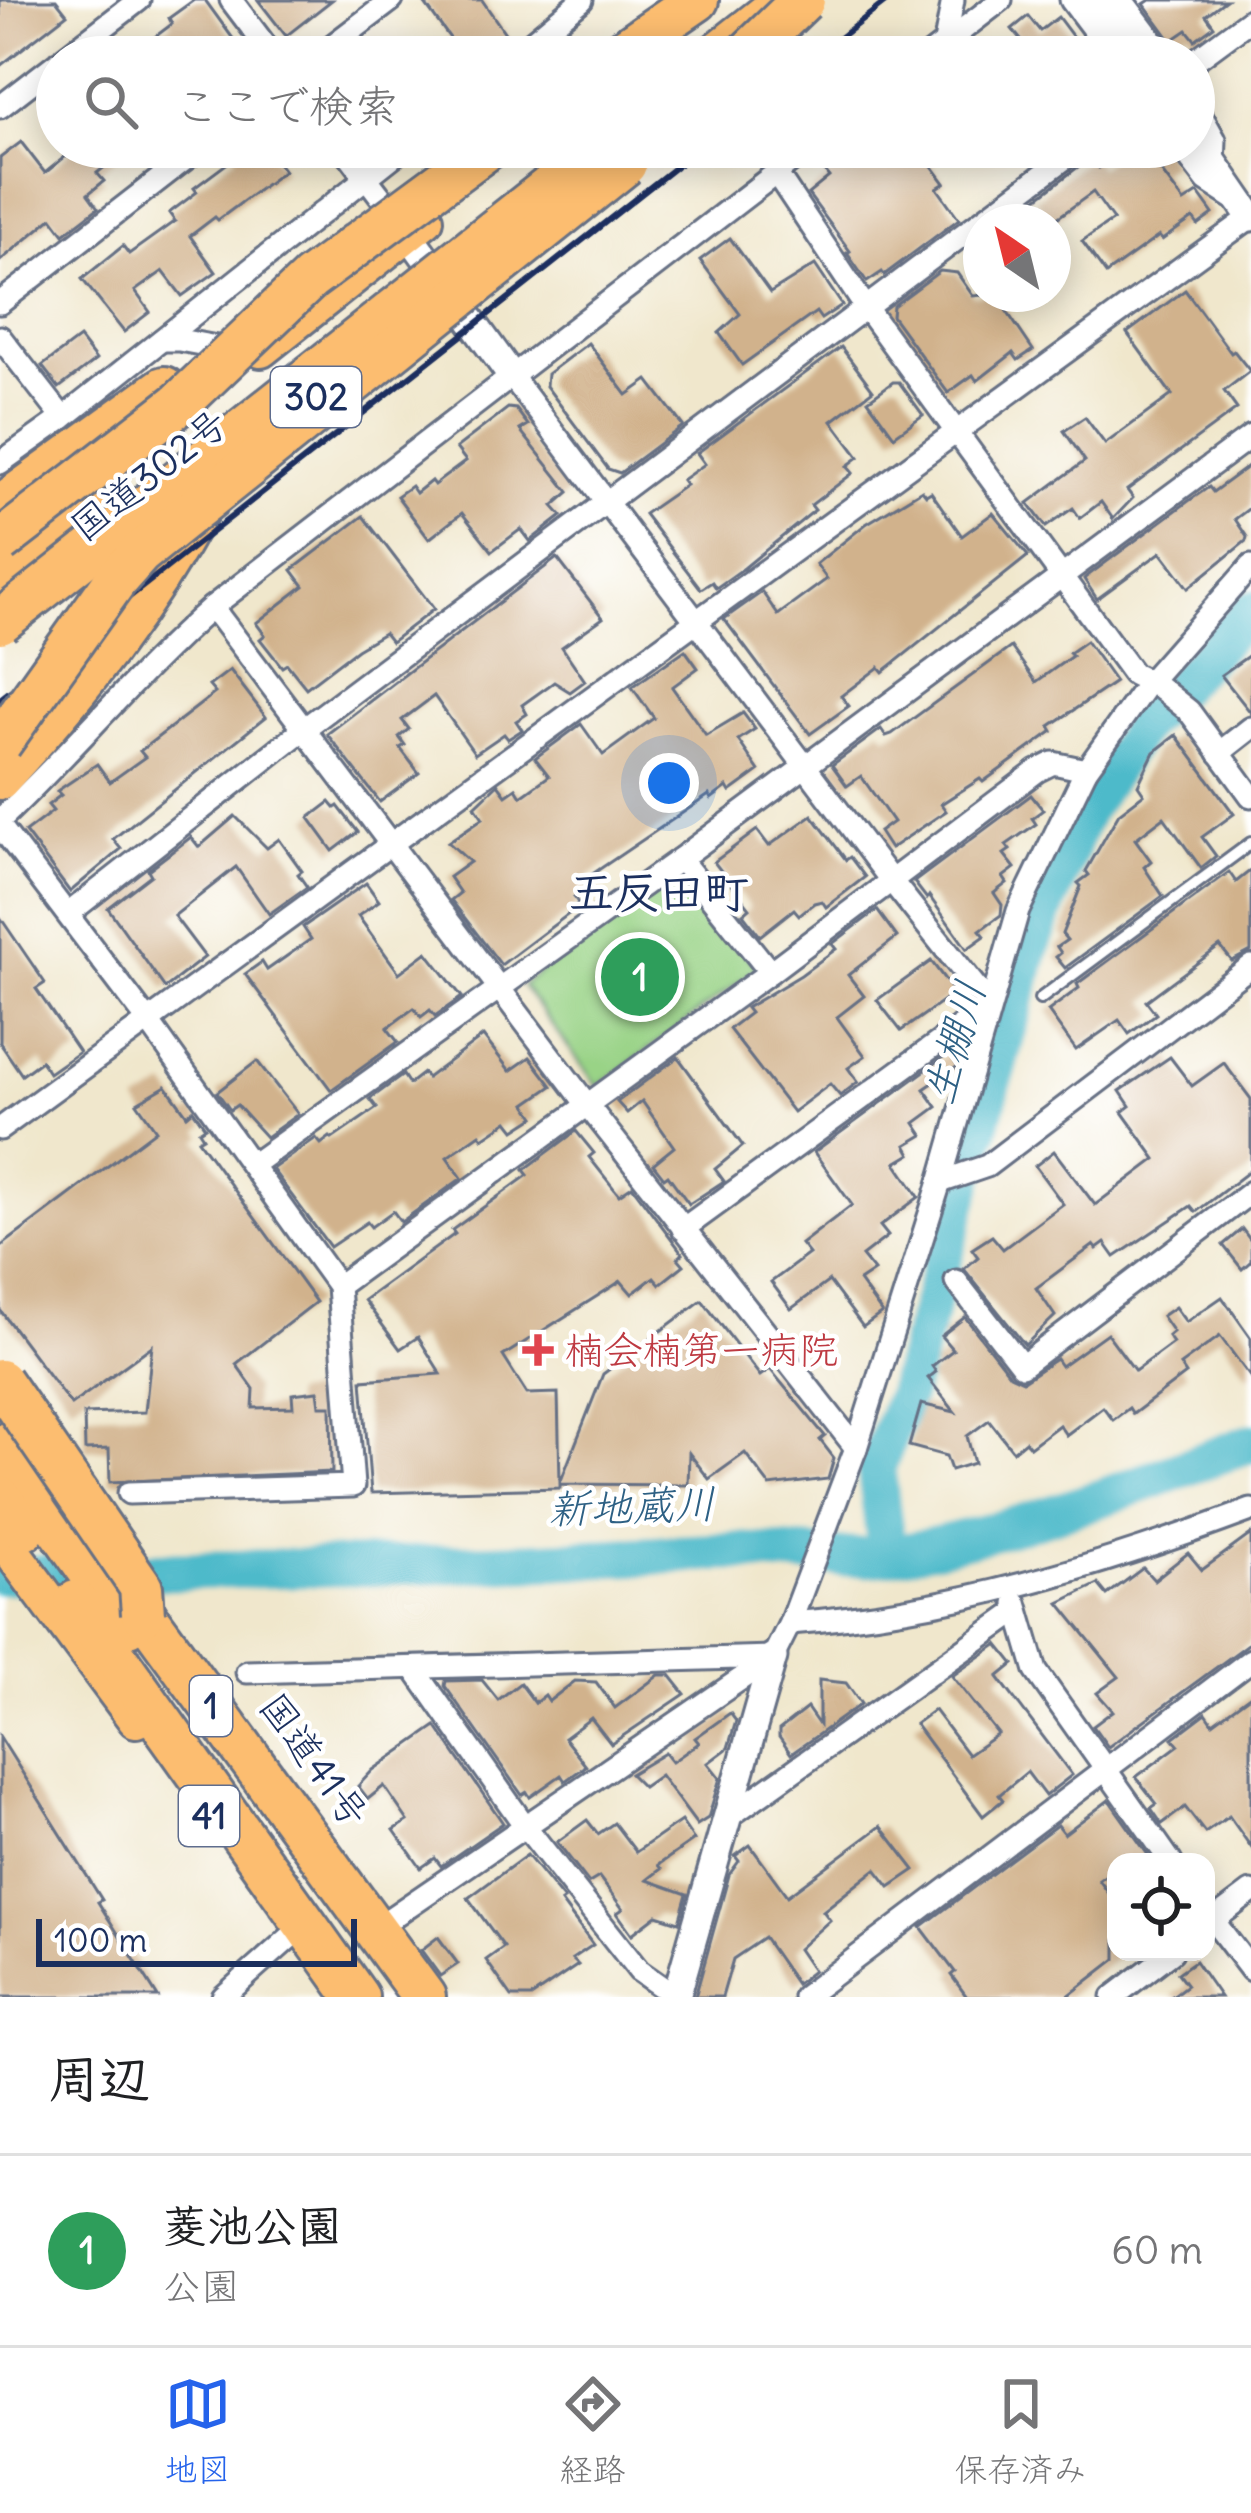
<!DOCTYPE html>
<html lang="ja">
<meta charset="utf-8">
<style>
body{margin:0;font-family:Delius,"Klee One",sans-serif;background:#f2f2f2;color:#202124}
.controls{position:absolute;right:36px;bottom:36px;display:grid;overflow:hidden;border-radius:24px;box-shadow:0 6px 30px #0003}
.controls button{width:108px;height:108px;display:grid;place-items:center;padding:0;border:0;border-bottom:3px solid #e0e0e0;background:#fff;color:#202124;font:60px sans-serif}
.compass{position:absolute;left:963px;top:204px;width:108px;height:108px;border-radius:50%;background:#fff;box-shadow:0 6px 30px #0003;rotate:325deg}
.scale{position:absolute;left:36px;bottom:30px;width:321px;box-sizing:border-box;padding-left:12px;border:6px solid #1b2f5e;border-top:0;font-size:33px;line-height:42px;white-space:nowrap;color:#1b2f5e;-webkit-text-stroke:9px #fff;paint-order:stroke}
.you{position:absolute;left:669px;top:783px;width:42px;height:42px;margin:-30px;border:9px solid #fff;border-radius:50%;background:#1a73e8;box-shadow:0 0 0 18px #1a73e833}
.badge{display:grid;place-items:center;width:78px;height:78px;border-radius:50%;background:#2563eb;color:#fff;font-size:39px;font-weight:700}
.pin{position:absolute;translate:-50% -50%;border:6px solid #fff;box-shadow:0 3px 12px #0006}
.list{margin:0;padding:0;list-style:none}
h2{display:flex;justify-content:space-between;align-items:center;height:156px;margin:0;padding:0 48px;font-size:51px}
h2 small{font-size:39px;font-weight:400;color:#757577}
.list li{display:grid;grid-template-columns:78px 1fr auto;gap:36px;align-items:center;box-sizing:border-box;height:192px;padding:0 48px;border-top:3px solid #e0e0e0}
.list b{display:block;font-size:45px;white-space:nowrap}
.list p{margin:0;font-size:39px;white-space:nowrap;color:#757577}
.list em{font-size:39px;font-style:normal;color:#757577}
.icon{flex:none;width:66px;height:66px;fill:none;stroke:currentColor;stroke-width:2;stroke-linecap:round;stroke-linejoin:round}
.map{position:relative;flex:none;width:1251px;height:1997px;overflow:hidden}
.search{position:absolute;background:#fff;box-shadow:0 6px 30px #0003;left:36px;right:36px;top:36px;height:132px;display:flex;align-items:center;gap:30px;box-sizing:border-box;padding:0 42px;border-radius:66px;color:#757577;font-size:45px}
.sheet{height:348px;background:#fff}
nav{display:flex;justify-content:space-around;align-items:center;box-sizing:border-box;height:168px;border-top:3px solid #e0e0e0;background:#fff;font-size:33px;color:#757577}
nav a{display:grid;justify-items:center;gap:6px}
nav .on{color:#2563eb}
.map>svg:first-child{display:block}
.green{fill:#99d386;stroke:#5a8172;stroke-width:3}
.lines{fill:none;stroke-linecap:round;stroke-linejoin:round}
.river{stroke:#4ebaca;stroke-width:39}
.building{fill:#d1b28c}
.service-casing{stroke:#666f84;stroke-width:16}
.minor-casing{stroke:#666f84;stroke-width:27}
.tertiary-casing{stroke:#666f84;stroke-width:33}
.trunk-casing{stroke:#666f84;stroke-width:42}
.motorway-casing{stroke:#666f84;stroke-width:48}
.service{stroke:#fff;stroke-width:10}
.minor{stroke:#fff;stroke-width:21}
.tertiary{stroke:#fff;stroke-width:27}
.trunk{stroke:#fcbd6f;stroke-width:36}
.motorway{stroke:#fcbd6f;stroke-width:42}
.rail{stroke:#1b2f5e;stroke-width:6}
.motorway-bridge-casing{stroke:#666f84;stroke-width:48;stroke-linecap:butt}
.motorway-bridge{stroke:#fcbd6f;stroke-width:42}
.health-dot{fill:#e0444e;stroke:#fff;stroke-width:4.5}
.labels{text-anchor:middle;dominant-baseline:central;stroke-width:9;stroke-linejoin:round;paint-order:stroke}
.shield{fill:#fff;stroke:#5f6d8e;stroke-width:3}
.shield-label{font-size:36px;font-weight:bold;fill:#1b2f5e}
.street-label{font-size:39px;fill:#1b2f5e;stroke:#fff}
.health-label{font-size:39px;fill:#be3a42;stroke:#fff;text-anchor:start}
.water-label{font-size:42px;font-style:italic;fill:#2d6084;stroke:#fff}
.quarter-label{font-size:45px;font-weight:bold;fill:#1b2f5e;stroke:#fff}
</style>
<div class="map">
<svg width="1251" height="1997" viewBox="0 0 1251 1997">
<rect width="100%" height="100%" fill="#fff"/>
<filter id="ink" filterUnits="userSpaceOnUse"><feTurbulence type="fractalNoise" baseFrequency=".00833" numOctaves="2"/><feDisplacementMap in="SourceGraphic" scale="24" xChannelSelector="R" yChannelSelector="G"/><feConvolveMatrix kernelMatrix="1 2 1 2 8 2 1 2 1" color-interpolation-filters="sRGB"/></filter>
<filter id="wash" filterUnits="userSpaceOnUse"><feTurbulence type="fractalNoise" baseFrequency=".004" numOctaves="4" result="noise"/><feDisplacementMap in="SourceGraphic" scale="48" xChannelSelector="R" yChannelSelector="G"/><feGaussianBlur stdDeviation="2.7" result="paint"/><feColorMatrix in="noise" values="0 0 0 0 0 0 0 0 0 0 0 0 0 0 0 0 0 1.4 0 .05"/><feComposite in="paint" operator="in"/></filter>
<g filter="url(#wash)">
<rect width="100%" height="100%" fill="#f0e7cc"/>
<polygon class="green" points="682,868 758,968 598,1087 522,985"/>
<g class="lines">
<g class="river">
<polyline points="887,1555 876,1468 905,1395 1031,946 1083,814 1142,724 1251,610"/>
<path d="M 0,1575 C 240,1569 481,1566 721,1552 C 774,1549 845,1563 894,1554 C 1016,1532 1135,1487 1251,1443"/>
</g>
</g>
<g id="blocks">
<g class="building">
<polygon points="0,0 56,0 67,14 0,66"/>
<polygon points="194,0 205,0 234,40 224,47 231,57 160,57 148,42 172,24 169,18"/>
<polygon points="258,0 332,0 286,36"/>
<polygon points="422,0 482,0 509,39 488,57 441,57 455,45"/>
<polygon points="1150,0 1226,0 1206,15 1214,26 1195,40 1187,30 1171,41 1144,4"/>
<polygon points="1028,16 1040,31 1058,17 1088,57 1012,57 1026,46 1012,29"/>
<polygon points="21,142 45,173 77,147 130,147 97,173 104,181 88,194 98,208 64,234 52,218 0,261 0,158"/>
<polygon points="230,147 266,147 284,171 218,220 215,217 190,236 216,272 182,296 163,271 135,291 150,312 124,332 82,279 123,246 129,254 175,221 169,213 197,192 194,188 237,156"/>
<polygon points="846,147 952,147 930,163 945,183 937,188 959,219 884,275 882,272 867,282 847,253 850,251 808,194 829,177 821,166"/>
<polygon points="1129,147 1161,147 1173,163 1161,171 1184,202 1198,193 1213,214 1198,225 1193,218 1162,240 1159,236 1106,274 1082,241 1113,220 1093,192 1053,221 1036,199 1091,157 1099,168"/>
<polygon points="730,238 770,293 815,265 842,305 821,319 816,312 742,365 719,333 740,314 700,260"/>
<polygon points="940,271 957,273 973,296 995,294 1033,350 1018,360 1013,353 977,381 973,375 948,393 892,316 893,306"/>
<polygon points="1185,290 1231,353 1234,351 1250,371 1224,391 1237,409 1127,490 1133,498 1113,519 1101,502 1080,518 1073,508 1046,527 1028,503 1085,461 1064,431 1085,417 1105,444 1172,395 1127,333"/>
<polygon points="79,338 96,360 59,388 42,366"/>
<polygon points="588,343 627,395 648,380 683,426 620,473 608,469 546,386 547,374"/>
<polygon points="841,347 873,390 832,421 859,457 847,466 853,473 811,505 815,510 744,568 716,588 712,582 701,589 644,514 686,485 682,480 705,464 697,453"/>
<polygon points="893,382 899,382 923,415 894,436 868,400"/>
<polygon points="508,408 516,409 528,425 520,430 569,492 553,506 562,516 530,541 521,529 492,551 462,513 429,539 397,496 411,486 416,493 431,481 434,485 466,461 456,448"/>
<polygon points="1251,464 1251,507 1235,519 1247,537 1246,541 1188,588 1161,552 1097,599 1084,579 1086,577 1190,500 1209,487 1213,492"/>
<polygon points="922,490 926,495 931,492 962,536 993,513 1028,556 883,672 879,667 841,696 849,706 810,734 724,619 762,592 778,615 827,579 816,564 866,524"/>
<polygon points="363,516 434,609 391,642 384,633 357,649 306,688 287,664 282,667 260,639 265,635 256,623 304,586 292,570"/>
<polygon points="557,558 603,618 562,647 585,681 570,692 554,682 522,705 527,714 516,721 522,730 508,739 504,734 475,754 434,696 402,720 409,729 399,737 405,745 400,748 419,773 380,802 327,734"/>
<polygon points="1086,641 1115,682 1050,726 1053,731 983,782 980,779 941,804 946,811 890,849 879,832 893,822 861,776 847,786 832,765 881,729 886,736 892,734 1011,647 1036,682 1072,656 1069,653"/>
<polygon points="685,650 698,668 672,687 706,735 743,713 755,729 738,740 759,771 730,792 727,787 711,799 709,795 582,881 588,888 574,897 578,903 570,913 501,965 451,900 460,893 449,877 470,862 448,842 483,818 475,806 498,784 506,795 516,788 521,796 549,776 535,758 581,724 603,755 654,718 632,687"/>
<polygon points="1251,654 1251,713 1221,675"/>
<polygon points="230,670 266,717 113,839 121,849 70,892 25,832 53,811 48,805 61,795 57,791 97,764 110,782 145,757 140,751 215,693 209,686"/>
<polygon points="1176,735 1234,814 1202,837 1216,856 1201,868 1164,817 1135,839 1151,861 1144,867 1163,896 1065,968 1056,957 1061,953 1057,947 1067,940 1062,934 1081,886 1078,883 1089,875 1086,871 1119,813 1144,794 1138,785 1154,752"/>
<polygon points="1031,795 1043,810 1032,818 1036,824 1006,845 1010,850 1004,854 1015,868 1003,877 1007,883 994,893 1002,905 1001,915 980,930 985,936 967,949 929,896 927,899 914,882"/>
<polygon points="330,802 335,808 338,806 358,832 333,851 309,818"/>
<polygon points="812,815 846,860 850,857 865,877 826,907 822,901 814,903 799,915 794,909 760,936 743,914 750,908 714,862 757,830 769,846"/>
<polygon points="235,816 267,848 279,839 302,871 298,874 307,887 269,914 236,867 174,916 205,957 165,988 108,908 151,875 148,870 191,837 199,847"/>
<polygon points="1251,870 1251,951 1232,961 1220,946 1146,1001 1156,1014 1129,1034 1119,1020 1076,1050 1048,1011 1079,988 1077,984 1229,872 1236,882"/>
<polygon points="366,883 379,901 358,916 399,973 427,952 462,997 435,1016 430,1010 421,1017 414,1008 387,1028 398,1042 331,1090 245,974 262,962 267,970 311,939 303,927"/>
<polygon points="877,910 897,937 848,975 864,996 837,1017 865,1056 848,1068 858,1082 840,1096 830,1084 793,1112 729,1029 750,1013 746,1008 801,975 836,949 832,944"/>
<polygon points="0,917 45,983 36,989 79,1052 49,1073 41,1061 22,1075 0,1043"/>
<polygon points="931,961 955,993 901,1031 877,1000"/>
<polygon points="483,1036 510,1071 530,1057 552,1086 526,1104 535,1117 515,1130 508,1121 483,1138 480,1134 447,1157 462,1178 401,1222 393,1211 371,1227 367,1222 330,1247 272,1169 316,1138 321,1144 330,1137 332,1139 377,1108 370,1099 403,1075 409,1084 423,1073 427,1078"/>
<polygon points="949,1053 958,1066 924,1089 937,1107 915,1123 923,1135 906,1145 911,1154 896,1163 919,1197 880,1226 888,1236 862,1256 874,1271 859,1281 882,1313 863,1327 829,1281 791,1309 771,1282 809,1254 801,1244 852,1205 814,1152"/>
<polygon points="678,1057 743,1146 715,1169 724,1181 689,1204 668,1175 664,1178 653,1164 674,1147 642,1101 627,1113 617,1102"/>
<polygon points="1170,1057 1192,1086 1224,1063 1251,1099 1251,1170 1196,1212 1191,1206 1115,1257 1105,1243 1097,1249 1094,1245 1036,1288 1055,1316 1025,1345 964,1269 978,1257 972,1249 992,1236 1003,1249 1063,1204 1035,1166 1054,1151 1095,1205 1156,1159 1122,1112 1130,1106 1120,1091"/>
<polygon points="257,1061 298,1114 266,1137 237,1105 230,1110 217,1092"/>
<polygon points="166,1086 187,1115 193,1110 205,1127 199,1131 203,1137 198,1140 316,1302 236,1364 254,1389 253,1408 293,1407 292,1394 318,1391 320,1406 331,1406 332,1472 110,1482 109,1449 85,1450 84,1414 145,1412 152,1346 71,1405 0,1310 0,1247 156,1130 137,1103"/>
<polygon points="576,1131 594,1153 589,1157 619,1195 632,1186 683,1254 678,1258 684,1265 660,1284 654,1277 632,1294 621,1281 503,1356 527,1394 558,1393 560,1483 603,1374 702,1300 760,1376 770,1369 825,1436 820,1440 834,1458 828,1479 770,1486 745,1453 709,1479 689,1453 688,1485 560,1484 560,1488 371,1493 362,1380 441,1374 418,1337 400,1349 364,1300 455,1234 452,1230 528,1175 524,1170"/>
<polygon points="1242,1229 1251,1241 1251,1261 1242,1269 1223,1245"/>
<polygon points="1222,1297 1251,1338 1251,1378 1220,1336 1180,1365 1186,1374 1133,1414 1129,1408 1113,1420 1103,1407 1066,1435 1059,1425 1030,1447 1025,1441 1013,1451 989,1420 967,1436 974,1463 951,1470 946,1456 909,1446 921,1404 955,1412 928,1378 936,1372 932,1366 953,1350 941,1336 965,1317 1010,1375 1023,1381 1056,1359 1061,1366 1107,1333 1135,1371 1173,1343 1168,1336 1173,1332 1162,1316 1175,1307 1186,1322"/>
<polygon points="1251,1534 1251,1642 1108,1747 1093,1726 1113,1711 1097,1693 1119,1677 1059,1603 1098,1584 1107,1595 1143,1568 1154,1580 1188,1553 1202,1570"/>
<polygon points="998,1644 1014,1664 998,1677 1072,1775 1045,1796 1027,1772 999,1795 1003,1800 983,1816 915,1724 934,1710 968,1755 998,1734 952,1676"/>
<polygon points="659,1675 670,1675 685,1694 611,1744 591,1718 564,1738 586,1766 565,1781 561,1775 530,1797 527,1792 522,1795 445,1686 446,1681 482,1680 498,1700 520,1683 535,1703 545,1695 549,1701 575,1681 596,1682 615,1708"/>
<polygon points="819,1680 846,1683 861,1704 791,1754 779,1737 779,1730 807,1708 819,1725"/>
<polygon points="1251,1695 1251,1847 1229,1816 1205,1833 1185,1807 1162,1824 1151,1808 1157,1804 1136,1777 1179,1745 1173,1738 1206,1713 1213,1723"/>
<polygon points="730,1713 736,1721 728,1748 708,1763 720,1778 708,1818 697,1825 660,1775 643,1787 630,1774 665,1753 672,1762 699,1743 695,1738"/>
<polygon points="436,1726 503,1823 441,1866 435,1858 421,1868 394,1830 408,1821 384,1786 368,1799 358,1786 373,1770"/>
<polygon points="0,1737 102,1900 98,1902 158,1997 0,1997"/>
<polygon points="1109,1800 1153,1862 1116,1862 1116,1868 1099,1880 1116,1903 1116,1959 1067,1997 967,1997 951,1975 955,1972 921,1927 1057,1825 1064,1834"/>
<polygon points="587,1820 598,1834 614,1823 636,1852 681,1821 694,1840 658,1865 661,1869 647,1880 687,1894 679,1922 657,1915 632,1934 617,1913 623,1909 599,1877 589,1883 557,1842"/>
<polygon points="881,1826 915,1870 890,1887 876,1869 823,1911 830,1920 798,1949 813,1971 796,1984 764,1938 733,1959 722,1997 695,1997 729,1875 739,1861 735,1856 750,1845 787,1896"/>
<polygon points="527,1855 564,1900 561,1902 593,1945 572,1959 578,1965 531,1997 512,1997 486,1960 504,1947 468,1898"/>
<polygon points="438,1937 458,1964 440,1976 421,1950"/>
<polygon points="1195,1961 1220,1997 1171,1997 1187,1985 1178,1973"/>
</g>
</g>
</g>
<g filter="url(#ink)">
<use href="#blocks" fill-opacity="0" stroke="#666f84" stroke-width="3"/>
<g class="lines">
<defs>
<polyline id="service" points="1040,999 1251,843"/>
<g id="minor">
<polyline points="231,0 274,57"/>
<polyline points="1071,0 1114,57"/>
<polyline points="1122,0 1165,57"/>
<polyline points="945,42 953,0"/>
<polyline points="65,57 139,0"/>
<polyline points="317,57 392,0"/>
<polyline points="513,57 582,0"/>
<polyline points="927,57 1001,0"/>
<polyline points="1194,61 1251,19"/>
<polyline points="1194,102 1215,140 1214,165"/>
<polyline points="0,107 57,63"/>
<polyline points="343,147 397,218"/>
<polyline points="1181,147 1207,181 1236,200"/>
<polyline points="776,173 866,308 1133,674 1159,687 1189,711 1251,796"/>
<polyline points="0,303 201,147"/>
<polyline points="0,337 63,418"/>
<polyline points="162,340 179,340 233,350"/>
<polyline points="513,378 890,879 990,1005 683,1229"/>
<polyline points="0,463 63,418 405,147"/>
<polyline points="212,607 588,1106 856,1448"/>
<polyline points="1219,753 1251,728"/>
<path d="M 0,820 C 73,751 137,673 212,607 L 810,147"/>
<polyline points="0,826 148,1021 338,1286 353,1486 129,1493"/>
<polyline points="680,859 770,972"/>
<polyline points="68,914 305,728 1080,147"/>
<polyline points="0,1129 1251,217"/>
<polyline points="252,1165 680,859 1251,436"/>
<polyline points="940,1182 987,1166 1251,966"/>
<polyline points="956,1281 1022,1366 1251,1192"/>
<polyline points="338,1286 770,972 1037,771 1053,763 1086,770"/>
<polyline points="1016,1603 1036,1671 1171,1862"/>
<path d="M 790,1623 C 953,1611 1099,1567 1251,1510"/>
<polyline points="773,1657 790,1623 856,1448 940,1182 1018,911 1086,770 1148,683 1251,566"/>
<polyline points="415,1670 525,1826 639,1971 676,1997"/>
<polyline points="247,1672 773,1657 382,1924"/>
<polyline points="727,1818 1018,1611"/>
<polyline points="1206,1911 1251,1970"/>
<polyline points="1206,1926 1251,1892"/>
<polyline points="223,1997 297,1931"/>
<polyline points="804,1997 1251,1660"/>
<polyline points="1113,1997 1172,1952"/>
</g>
<g id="tertiary">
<polyline points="1096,0 1138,57"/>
<polyline points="1194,134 1251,217"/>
<polyline points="407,232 513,378"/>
<polyline points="676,1997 773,1657"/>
</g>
<g id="trunk">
<polyline points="261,349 425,219"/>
<path d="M 0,781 C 80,694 146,611 202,507"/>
<polyline points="0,1536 136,1719"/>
</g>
<g id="motorway">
<polyline points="614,57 697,0"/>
<polyline points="714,57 771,12"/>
<polyline points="0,507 164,388"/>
<polyline points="0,589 98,512"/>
<polyline points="0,1445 128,1625"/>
<polyline points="0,1498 24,1529"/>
<polyline points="123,1585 424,1997"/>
<polyline points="76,1602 357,1997"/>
</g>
</defs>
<use href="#service" class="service-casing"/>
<use href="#minor" class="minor-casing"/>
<use href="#tertiary" class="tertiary-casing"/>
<use href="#trunk" class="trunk-casing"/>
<use href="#motorway" class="motorway-casing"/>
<use href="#service" class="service"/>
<use href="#minor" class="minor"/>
<use href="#tertiary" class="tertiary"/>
<use href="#trunk" class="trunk"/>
<use href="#motorway" class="motorway"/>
<g class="rail">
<polyline points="815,57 888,0"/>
<polyline points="0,699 701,147"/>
</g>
<defs>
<g id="motorway-bridge">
<polyline points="744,57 803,0"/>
<polyline points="0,542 180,403 310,279 489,147"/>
<polyline points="0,622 599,148"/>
<polyline points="0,743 115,581 140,553 625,164"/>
<polyline points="0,1381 141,1587 143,1614"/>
</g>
</defs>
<use href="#motorway-bridge" class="motorway-bridge-casing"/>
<use href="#motorway-bridge" class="motorway-bridge"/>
</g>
</g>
<path class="health-dot" d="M532 1332h12v12h12v12h-12v12h-12v-12h-12v-12h12z"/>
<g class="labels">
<g class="shield">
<rect x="271" y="367" width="90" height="60" rx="9"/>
<rect x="190" y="1676" width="42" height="60" rx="9"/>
<rect x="179" y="1786" width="60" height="60" rx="9"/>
</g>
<g class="shield-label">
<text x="316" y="397">302</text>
<text x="211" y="1706">1</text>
<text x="209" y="1816">41</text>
</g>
<g class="street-label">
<text transform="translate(149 475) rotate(-38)">国道302号</text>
<text transform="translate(314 1760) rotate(54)">国道41号</text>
</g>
<g class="health-label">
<text x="565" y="1350">楠会楠第一病院</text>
</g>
<g class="water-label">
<text transform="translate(954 1042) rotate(-74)">生棚川</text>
<text transform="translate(632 1506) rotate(-2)">新地蔵川</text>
</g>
<g class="quarter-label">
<text x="659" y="892">五反田町</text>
</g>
</g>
</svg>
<div class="controls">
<button><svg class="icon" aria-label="locate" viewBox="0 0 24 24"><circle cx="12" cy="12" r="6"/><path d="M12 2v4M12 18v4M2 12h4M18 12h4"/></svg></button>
</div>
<svg class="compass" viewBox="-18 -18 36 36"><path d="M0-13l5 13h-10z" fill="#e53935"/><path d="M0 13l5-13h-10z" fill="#757577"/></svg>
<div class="scale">100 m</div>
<div class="you"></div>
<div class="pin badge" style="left:640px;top:977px;background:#2e9e5b">1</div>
<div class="search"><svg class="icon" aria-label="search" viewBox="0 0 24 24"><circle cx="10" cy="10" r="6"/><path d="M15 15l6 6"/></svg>ここで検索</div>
</div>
<section class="sheet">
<h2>周辺<small></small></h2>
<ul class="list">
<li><span class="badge" style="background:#2e9e5b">1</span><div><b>菱池公園</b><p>公園</p></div><em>60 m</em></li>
</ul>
</section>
<nav>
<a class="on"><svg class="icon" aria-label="map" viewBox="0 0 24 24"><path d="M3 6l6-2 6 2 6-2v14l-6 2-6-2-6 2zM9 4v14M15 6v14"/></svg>地図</a>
<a><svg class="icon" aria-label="directions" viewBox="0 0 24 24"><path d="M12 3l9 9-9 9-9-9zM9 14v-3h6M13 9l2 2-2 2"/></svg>経路</a>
<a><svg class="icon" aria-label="saved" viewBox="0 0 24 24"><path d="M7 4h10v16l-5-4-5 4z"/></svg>保存済み</a>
</nav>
